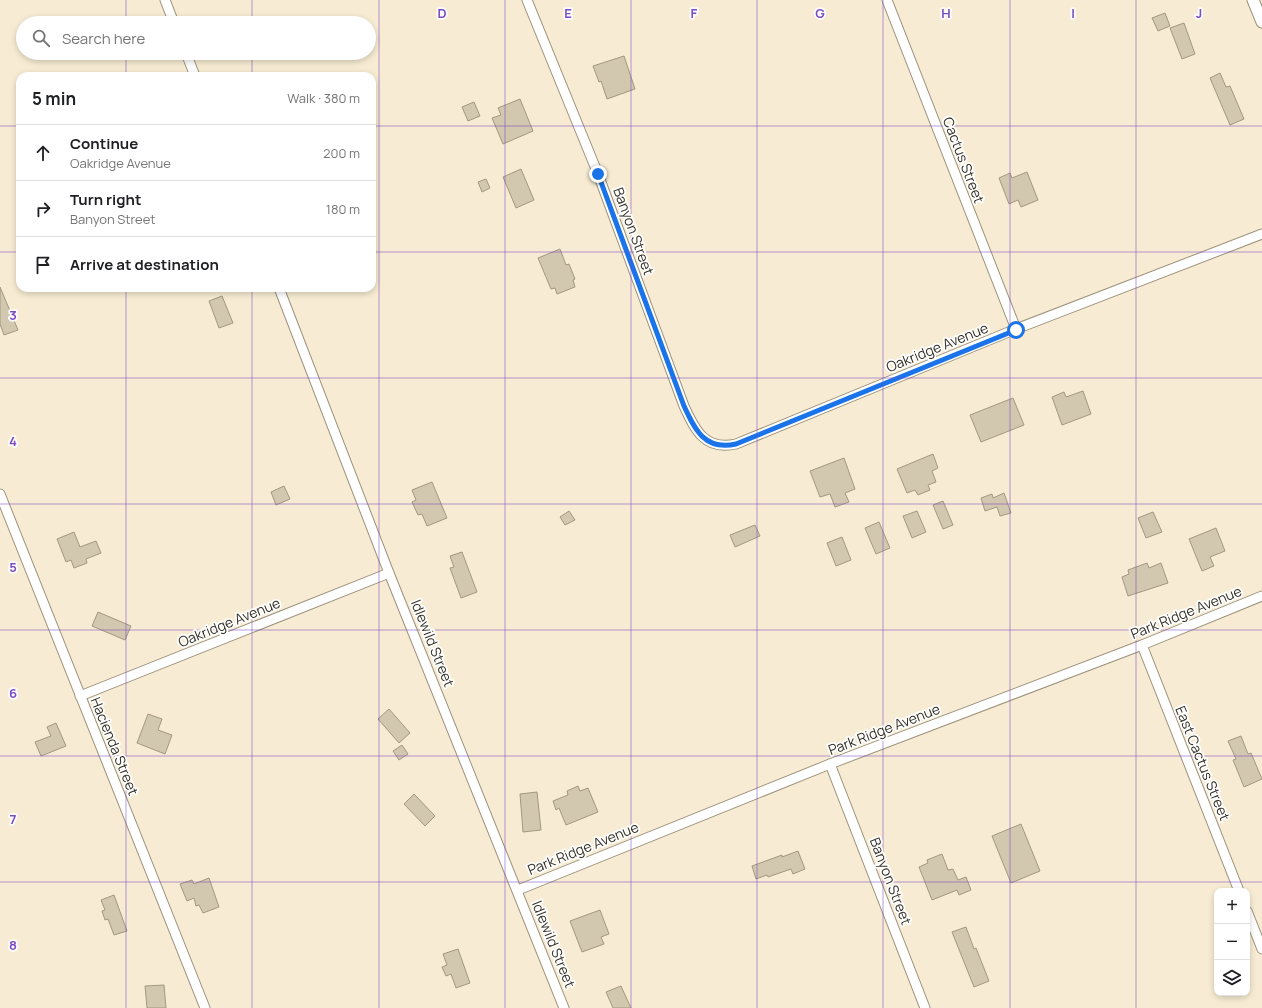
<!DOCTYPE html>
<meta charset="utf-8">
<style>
body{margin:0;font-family:Manrope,sans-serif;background:#f6f6f6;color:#202124}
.controls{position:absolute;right:12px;bottom:12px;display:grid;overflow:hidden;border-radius:8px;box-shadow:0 2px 6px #0003}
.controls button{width:36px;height:36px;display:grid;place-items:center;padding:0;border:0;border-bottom:1px solid #e0e0e0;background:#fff;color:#202124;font:20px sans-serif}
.stop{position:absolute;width:12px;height:12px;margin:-9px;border:3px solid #1a73e8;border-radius:50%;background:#fff}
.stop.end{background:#1a73e8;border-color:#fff;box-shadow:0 1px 4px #0008}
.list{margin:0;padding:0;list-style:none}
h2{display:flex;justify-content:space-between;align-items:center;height:52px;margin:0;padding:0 16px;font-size:17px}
h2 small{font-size:13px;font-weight:400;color:#757577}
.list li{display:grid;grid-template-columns:26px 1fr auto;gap:12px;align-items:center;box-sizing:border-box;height:56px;padding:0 16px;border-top:1px solid #e0e0e0}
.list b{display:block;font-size:15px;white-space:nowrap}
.list p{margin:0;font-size:13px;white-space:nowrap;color:#757577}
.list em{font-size:13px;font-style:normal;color:#757577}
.icon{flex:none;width:22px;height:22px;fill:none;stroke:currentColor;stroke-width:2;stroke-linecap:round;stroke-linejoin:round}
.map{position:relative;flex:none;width:1262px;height:1008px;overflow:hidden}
.search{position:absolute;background:#fff;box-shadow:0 2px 6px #0003;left:16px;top:16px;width:360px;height:44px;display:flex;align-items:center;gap:10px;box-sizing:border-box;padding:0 14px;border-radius:22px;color:#757577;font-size:15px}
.panel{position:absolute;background:#fff;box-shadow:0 2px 6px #0003;left:16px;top:72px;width:360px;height:220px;border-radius:12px}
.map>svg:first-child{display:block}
.building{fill:#d2c7af;stroke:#a29881}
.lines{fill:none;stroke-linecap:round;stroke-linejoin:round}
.minor-casing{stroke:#9d927c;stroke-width:11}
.tertiary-casing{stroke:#9d927c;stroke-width:13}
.minor{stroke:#fff;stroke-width:9}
.tertiary{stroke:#fff;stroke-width:11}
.route{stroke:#1a73e8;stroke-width:5}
.grid{fill:none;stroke:#7e4bc2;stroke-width:1;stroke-opacity:0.55}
.labels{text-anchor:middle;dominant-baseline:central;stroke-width:3.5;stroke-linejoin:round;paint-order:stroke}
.street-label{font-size:14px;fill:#343026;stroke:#fff}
.grid-label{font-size:13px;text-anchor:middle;font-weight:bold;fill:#7e4bc2;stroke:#fff;stroke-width:3.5;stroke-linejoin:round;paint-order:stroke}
</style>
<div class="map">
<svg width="1262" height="1008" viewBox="0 0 1262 1008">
<rect width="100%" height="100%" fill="#f7ecd3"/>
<g class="building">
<polygon points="1165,13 1170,26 1158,31 1152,18"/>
<polygon points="1184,23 1195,54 1182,59 1170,28"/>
<polygon points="624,56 635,89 607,99 601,81 599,82 593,66"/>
<polygon points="1220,73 1226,87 1230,86 1244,119 1230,125 1210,78"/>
<polygon points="520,99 533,131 503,144 492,118 501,115 498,108"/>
<polygon points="474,102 480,116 468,121 462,107"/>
<polygon points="521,169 534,200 516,208 503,177"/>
<polygon points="1027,172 1038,200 1021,207 1018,200 1009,204 999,178 1010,173 1012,178"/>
<polygon points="486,179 490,188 482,192 478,182"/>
<polygon points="560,249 566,265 569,264 575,279 573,280 575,287 557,294 555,288 551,289 538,258"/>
<polygon points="0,287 18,330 4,335 0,324"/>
<polygon points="222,296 233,323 219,328 209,301"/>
<polygon points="1083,391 1091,414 1062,425 1052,397 1064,392 1066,397"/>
<polygon points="1013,398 1024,425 981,442 970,415"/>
<polygon points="933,454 938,468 932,471 936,482 928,485 930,490 918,495 915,490 907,493 897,469"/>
<polygon points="844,458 855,489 845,493 849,502 835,507 830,494 820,497 810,471"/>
<polygon points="432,482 447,518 427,526 422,514 418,515 412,502 416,500 412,490"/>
<polygon points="284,486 290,499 276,505 271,492"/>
<polygon points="1004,493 1011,513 1000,516 997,507 985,511 981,498 992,494 993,498"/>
<polygon points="943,501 953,525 943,529 933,505"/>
<polygon points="569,511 575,520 565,525 560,517"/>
<polygon points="917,511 926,532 912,538 903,516"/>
<polygon points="1153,512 1162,532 1146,538 1138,518"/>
<polygon points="879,522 890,548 876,554 865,528"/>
<polygon points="755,525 760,536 735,547 730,535"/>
<polygon points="1216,528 1225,551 1210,557 1214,566 1202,571 1189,539"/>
<polygon points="74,532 80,547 96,541 101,553 86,559 87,563 74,568 71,560 66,562 57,539"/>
<polygon points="842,537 851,560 836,566 827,543"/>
<polygon points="462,552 477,592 461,598 450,568 454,567 450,556"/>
<polygon points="1147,563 1149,568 1161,563 1168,583 1128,596 1122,577 1129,574 1128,570"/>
<polygon points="98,612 131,626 125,640 92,626"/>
<polygon points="389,709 410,733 399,743 378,719"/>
<polygon points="148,714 162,719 158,730 172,735 165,754 137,743"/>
<polygon points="56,723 66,746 41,756 35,742 51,736 47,727"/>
<polygon points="1241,736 1248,754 1251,753 1262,779 1244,787 1233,760 1236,759 1228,741"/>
<polygon points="402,745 408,754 399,760 393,751"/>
<polygon points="578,786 580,791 588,788 598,812 566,825 559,808 556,810 553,801 568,795 567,791"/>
<polygon points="537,792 541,830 523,832 520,794"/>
<polygon points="414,794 435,816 425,826 404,804"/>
<polygon points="1021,824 1040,871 1011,883 992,836"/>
<polygon points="798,851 805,869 793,874 791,869 768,877 767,875 756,879 752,866 782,855 782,857"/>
<polygon points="942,854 948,870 953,869 958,880 966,877 971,890 959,895 957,890 932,900 919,867 928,863 927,860"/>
<polygon points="209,878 219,907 203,913 199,905 196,906 194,898 187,901 180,884 192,880 194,884"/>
<polygon points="114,895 127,931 114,935 108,919 105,920 102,911 105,910 101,900"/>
<polygon points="600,910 609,934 601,937 604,944 582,952 570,921"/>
<polygon points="966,927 974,949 976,948 989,981 974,987 952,932"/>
<polygon points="458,949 470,983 456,988 451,974 446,976 442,967 447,965 443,954"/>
<polygon points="164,985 166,1008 147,1008 145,986"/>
<polygon points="621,986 631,1008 613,1008 606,992"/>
</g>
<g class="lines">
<defs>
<g id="minor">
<polyline points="165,0 174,23"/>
<path d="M 527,0 L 598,174 L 684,406 C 695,430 705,451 736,444 L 1016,329 L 1262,234"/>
<polyline points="887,0 1016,329"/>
<polyline points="186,53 195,76"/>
<polyline points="279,288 389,573 564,1008"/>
<polyline points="0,494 205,1008"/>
<polyline points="1142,645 1239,891"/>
<polyline points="80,696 389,573"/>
<polyline points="830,764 925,1008"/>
<polyline points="518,890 830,764 1142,645 1262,596"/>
<polyline points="1247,911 1262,949"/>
</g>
<polyline id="tertiary" points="1253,0 1262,22"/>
</defs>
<use href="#minor" class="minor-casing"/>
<use href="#tertiary" class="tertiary-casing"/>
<use href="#minor" class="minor"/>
<use href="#tertiary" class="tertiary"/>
</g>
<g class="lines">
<path class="route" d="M 598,174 L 684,406 C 695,430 705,451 736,444 L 1016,330"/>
</g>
<path class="grid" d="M 126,0 L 126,23M 252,0 L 252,23M 379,0 L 379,1008M 505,0 L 505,1008M 631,0 L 631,1008M 757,0 L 757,1008M 883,0 L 883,1008M 1010,0 L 1010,1008M 1136,0 L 1136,1008M 126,53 L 126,76M 252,53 L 252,76M 0,126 L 20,126M 372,126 L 1262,126M 0,252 L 20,252M 372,252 L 1262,252M 126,288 L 126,1008M 252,288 L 252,1008M 0,378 L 1262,378M 0,504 L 1262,504M 0,630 L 1262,630M 0,756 L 1262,756M 0,882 L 1262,882"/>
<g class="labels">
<g class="street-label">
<text transform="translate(964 160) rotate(69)">Cactus Street</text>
<text transform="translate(634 231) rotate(70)">Banyon Street</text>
<text transform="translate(937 347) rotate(-22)">Oakridge Avenue</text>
<text transform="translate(1186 612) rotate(-22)">Park Ridge Avenue</text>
<text transform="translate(229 622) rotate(-22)">Oakridge Avenue</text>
<text transform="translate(433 643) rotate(68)">Idlewild Street</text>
<text transform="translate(884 729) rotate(-21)">Park Ridge Avenue</text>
<text transform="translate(115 746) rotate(68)">Hacienda Street</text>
<text transform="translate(1203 763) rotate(68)">East Cactus Street</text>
<text transform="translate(583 848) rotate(-22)">Park Ridge Avenue</text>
<text transform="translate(891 881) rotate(69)">Banyon Street</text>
<text transform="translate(554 944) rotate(68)">Idlewild Street</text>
</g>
</g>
<g class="grid-label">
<text x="442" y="18">D</text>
<text x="568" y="18">E</text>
<text x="694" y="18">F</text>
<text x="820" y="18">G</text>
<text x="946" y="18">H</text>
<text x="1073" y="18">I</text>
<text x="1199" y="18">J</text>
<text x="13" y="320">3</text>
<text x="13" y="446">4</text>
<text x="13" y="572">5</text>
<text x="13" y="698">6</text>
<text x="13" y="824">7</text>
<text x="13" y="950">8</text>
</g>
</svg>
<div class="controls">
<button>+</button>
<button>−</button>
<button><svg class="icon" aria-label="layers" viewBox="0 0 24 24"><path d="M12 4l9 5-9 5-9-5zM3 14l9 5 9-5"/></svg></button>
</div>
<div class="stop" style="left:1016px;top:330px"></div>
<div class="stop end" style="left:598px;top:174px"></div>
<div class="search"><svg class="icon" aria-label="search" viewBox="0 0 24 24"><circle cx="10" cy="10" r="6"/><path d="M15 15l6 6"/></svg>Search here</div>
<section class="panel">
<h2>5 min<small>Walk · 380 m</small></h2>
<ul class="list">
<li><svg class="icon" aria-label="ahead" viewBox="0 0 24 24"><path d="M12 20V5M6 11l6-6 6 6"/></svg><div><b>Continue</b><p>Oakridge Avenue</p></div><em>200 m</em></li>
<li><svg class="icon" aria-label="right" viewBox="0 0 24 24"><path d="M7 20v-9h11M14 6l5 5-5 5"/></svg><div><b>Turn right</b><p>Banyon Street</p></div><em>180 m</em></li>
<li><svg class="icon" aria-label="arrive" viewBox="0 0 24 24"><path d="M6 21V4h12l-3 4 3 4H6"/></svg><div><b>Arrive at destination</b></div></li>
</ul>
</section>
</div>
